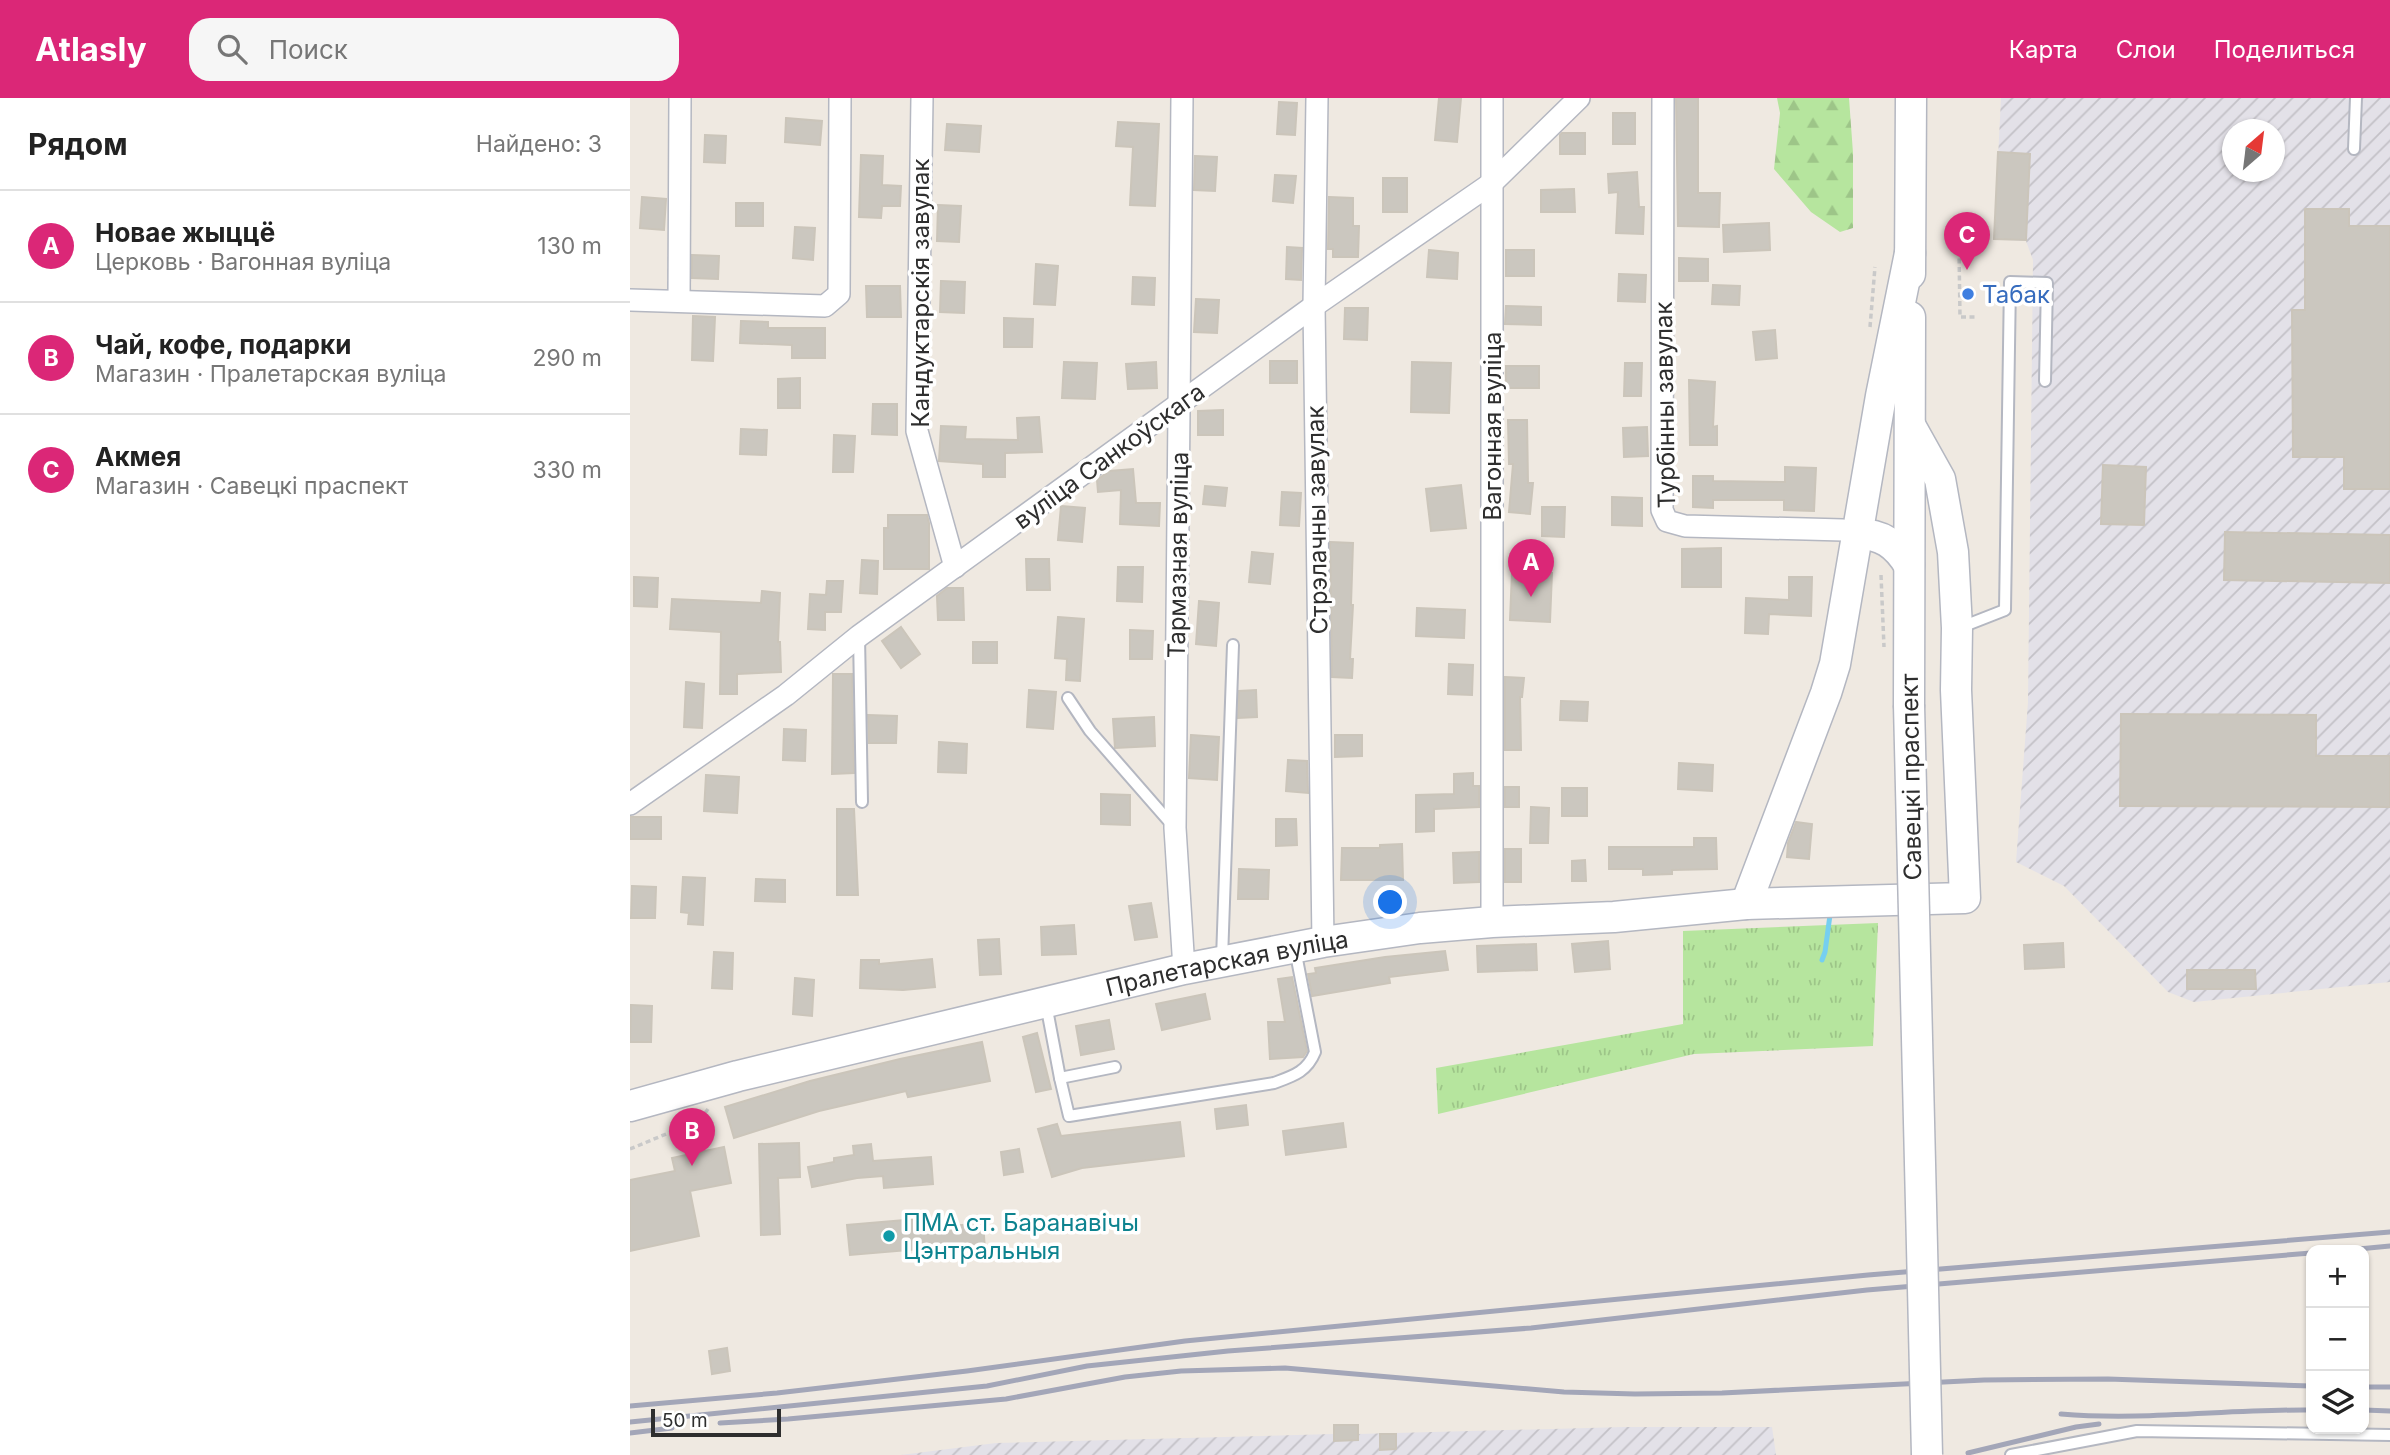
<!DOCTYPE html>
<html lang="ru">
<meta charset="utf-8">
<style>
body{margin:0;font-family:Inter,sans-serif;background:#f6f6f6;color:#222}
.controls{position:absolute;right:21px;bottom:21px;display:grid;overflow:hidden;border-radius:14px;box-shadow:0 2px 5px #0004}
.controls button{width:63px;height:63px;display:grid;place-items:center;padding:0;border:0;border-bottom:2px solid #e0e0e0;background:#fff;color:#222;font:35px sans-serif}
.compass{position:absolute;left:1592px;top:21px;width:63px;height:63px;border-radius:50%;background:#fff;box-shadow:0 2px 5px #0004;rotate:28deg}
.scale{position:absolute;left:21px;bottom:18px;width:130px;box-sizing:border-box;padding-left:7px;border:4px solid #2e2e2e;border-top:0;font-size:19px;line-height:24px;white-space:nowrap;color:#2e2e2e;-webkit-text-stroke:5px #fff;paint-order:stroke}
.you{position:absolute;left:761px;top:805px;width:24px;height:24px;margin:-18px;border:5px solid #fff;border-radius:50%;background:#1a73e8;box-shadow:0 0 0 10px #1a73e833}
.badge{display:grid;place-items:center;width:46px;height:46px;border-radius:50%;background:#db2777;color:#fff;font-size:23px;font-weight:700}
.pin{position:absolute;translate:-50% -58px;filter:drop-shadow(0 2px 4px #0008)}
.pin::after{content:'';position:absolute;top:37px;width:24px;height:21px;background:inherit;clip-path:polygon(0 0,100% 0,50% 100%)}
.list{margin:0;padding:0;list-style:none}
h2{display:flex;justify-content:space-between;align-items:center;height:91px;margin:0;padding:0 28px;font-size:30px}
h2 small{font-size:23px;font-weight:400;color:#767676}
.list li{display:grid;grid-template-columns:46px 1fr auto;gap:21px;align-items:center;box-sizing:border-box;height:112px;padding:0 28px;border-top:2px solid #e0e0e0}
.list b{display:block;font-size:26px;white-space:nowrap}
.list p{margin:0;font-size:23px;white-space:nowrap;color:#767676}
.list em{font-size:23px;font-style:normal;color:#767676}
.icon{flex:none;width:38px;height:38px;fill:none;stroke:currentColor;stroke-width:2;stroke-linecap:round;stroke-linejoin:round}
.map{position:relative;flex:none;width:1760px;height:1357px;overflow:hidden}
header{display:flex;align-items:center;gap:42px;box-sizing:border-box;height:98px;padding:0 35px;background:#db2777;color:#fff}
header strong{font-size:33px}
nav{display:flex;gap:38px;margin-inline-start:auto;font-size:24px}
.search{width:490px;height:63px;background:#f6f6f6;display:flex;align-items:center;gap:18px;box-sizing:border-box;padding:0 24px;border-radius:21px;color:#767676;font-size:26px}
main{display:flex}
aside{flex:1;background:#fff}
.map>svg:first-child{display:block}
.industrial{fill:url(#industrial-furrows);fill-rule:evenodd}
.grass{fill:url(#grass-tufts)}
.forest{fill:url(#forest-firs)}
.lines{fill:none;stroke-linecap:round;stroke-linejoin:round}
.stream{stroke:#75cff0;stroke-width:5}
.building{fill:#cbc7bf;stroke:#cbc5ba;stroke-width:2}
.lane-casing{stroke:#b4b7c1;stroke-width:14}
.street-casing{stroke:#b4b7c1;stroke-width:24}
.secondary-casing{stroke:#b4b7c1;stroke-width:33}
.path{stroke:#c9c9c9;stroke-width:3.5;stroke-dasharray:5 3.5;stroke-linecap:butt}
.lane{stroke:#fff;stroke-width:10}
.street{stroke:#fff;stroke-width:21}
.secondary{stroke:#fff;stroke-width:30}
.rail{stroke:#a3a6b8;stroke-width:5}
.secondary-bridge-casing{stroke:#b4b7c1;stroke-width:33;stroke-linecap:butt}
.secondary-bridge{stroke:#fff;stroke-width:30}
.shop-dot{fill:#3f7fe0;stroke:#fff;stroke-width:2.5}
.culture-dot{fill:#0f9aa8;stroke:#fff;stroke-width:2.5}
.labels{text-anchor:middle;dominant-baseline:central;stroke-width:7;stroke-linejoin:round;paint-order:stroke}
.street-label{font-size:24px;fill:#2e2e2e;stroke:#fff}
.shop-label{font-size:24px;fill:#366cbe;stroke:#fff;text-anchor:start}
.culture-label{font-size:24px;fill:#0d838f;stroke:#fff;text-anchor:start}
</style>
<header>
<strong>Atlasly</strong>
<div class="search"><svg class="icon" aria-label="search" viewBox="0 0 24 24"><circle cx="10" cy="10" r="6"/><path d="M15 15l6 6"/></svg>Поиск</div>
<nav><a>Карта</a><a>Слои</a><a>Поделиться</a></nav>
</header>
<main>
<aside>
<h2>Рядом<small>Найдено: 3</small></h2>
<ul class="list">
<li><span class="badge">A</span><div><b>Новае жыццё</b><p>Церковь · Вагонная вуліца</p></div><em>130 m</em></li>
<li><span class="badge">B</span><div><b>Чай, кофе, подарки</b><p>Магазин · Пралетарская вуліца</p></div><em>290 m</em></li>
<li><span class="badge">C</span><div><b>Акмея</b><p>Магазин · Савецкі праспект</p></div><em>330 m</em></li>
</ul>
</aside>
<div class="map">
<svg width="1760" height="1357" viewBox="0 0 1760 1357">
<defs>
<pattern id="industrial-furrows" width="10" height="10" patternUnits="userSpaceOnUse" patternTransform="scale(1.75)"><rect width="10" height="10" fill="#e3e1e8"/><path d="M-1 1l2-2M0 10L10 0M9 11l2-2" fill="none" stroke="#c3c1c7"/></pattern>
<pattern id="grass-tufts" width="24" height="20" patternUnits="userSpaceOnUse" patternTransform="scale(1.75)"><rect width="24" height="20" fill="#b6e59e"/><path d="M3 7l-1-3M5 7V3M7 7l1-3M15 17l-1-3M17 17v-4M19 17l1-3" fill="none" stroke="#9dc588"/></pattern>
<pattern id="forest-firs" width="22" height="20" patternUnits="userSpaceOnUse" patternTransform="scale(1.75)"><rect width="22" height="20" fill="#b6e59e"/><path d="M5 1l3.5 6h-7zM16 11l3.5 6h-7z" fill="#9dc588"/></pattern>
</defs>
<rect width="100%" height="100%" fill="#efe9e1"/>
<g class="industrial">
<path d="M 1371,0 L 1760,0 L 1760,884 L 1564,904 L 1538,894 L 1434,788 L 1386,764 L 1398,604 L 1403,162 L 1396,143 L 1364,141 ZM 1602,32 L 1644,32 L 1644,74 L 1602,74 Z"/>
<polygon points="704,1327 728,1327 728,1336 994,1329 1142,1329 1146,1357 271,1357 366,1345 703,1336"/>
</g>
<polygon class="grass" points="1248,825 1243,948 1064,956 808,1016 806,970 1053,926 1053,833"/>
<polygon class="forest" points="1147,0 1219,0 1223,55 1223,130 1210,134 1181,114 1144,71 1150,15"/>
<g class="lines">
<polyline class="stream" points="1192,862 1195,854 1200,817"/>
</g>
<g class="building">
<polygon points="809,0 831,0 827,44 805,42"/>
<polygon points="1046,0 1068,0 1068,95 1090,95 1089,129 1048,128"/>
<polygon points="649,4 667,5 665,37 647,36"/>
<rect x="983" y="15" width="22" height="31"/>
<polygon points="156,20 192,23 190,47 155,44"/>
<polygon points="488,24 529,26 525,108 500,107 503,49 486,48"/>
<polygon points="317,26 351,28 349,54 315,52"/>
<polygon points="932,35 955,35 955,56 930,56 930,37"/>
<polygon points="75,37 96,38 95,65 74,64"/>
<polygon points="1368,54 1400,56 1396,142 1364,141"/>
<polygon points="231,57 253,58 252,87 271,88 270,108 252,108 251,120 229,119"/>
<polygon points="565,58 587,59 585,93 564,92"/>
<polygon points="1007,74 1009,109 1014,109 1013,136 986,135 988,94 979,95 978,76"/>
<polygon points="645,77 666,78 663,105 643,103"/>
<rect x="753" y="80" width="24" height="34"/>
<polygon points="944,91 945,114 911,114 911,92"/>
<polygon points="12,99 36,101 34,132 10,130"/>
<polygon points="699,99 723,100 723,128 729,128 728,159 703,159 703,151 698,151"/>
<rect x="106" y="105" width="27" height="23"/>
<polygon points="308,107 331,108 329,144 307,143"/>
<polygon points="1675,111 1719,111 1719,128 1760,128 1760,391 1714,391 1714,359 1663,359 1662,212 1675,212"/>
<polygon points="1139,125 1140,152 1094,154 1093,127"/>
<polygon points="165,129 185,130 183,162 163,160"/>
<polygon points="657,149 672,150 671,182 656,181"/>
<polygon points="799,152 828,155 827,181 797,179"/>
<rect x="876" y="152" width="28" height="26"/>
<polygon points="62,157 89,158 88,181 62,180"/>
<polygon points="1049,160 1078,161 1078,183 1049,183"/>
<polygon points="406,166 428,168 425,207 404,206"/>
<polygon points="989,176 1016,177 1015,204 988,203"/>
<polygon points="503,179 525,180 524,207 502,206"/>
<polygon points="311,183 335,184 334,215 310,214"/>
<polygon points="1083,187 1110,188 1109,207 1082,206"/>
<polygon points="236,188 270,188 271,219 237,219"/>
<polygon points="566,201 589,202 587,235 564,234"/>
<polygon points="876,208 911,209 911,227 875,226"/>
<polygon points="715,210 738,210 737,242 714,241"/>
<polygon points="63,218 85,219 83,263 62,262"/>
<polygon points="374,220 403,221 402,249 374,249"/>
<polygon points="111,223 138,224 138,230 195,230 195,260 162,260 162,247 110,245"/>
<polygon points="1145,232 1147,260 1126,262 1123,234"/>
<rect x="640" y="263" width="27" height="22"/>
<polygon points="434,264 467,265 465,301 432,300"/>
<polygon points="526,264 527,290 498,291 496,266"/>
<polygon points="782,264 821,265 819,315 781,314"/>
<polygon points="995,265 1012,265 1011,298 994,298"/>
<rect x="876" y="268" width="33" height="22"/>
<polygon points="170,280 170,310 148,310 148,281"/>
<polygon points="1059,282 1085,284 1083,329 1087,328 1087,347 1060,347"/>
<polygon points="243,306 267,306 267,337 242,336"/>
<polygon points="593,312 593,337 568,337 568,313"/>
<polygon points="409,319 412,354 375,355 375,379 353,379 353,366 309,363 311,328 336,329 335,341 388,342 387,320"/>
<polygon points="878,322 897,322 898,385 903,385 900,416 879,414 883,366 879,366"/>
<polygon points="1017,329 1018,358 994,359 993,330"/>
<polygon points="111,331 137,332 136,357 110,356"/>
<polygon points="204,337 225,338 223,374 203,374"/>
<polygon points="1473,367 1516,369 1514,427 1471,426"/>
<polygon points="1155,369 1186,370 1184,413 1154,412 1154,402 1083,402 1083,410 1063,409 1063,378 1083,378 1083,383 1155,384"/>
<polygon points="503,371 506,405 530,405 529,428 490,426 491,392 468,394 467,382 479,373"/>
<polygon points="831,387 836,430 801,433 796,391"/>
<polygon points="575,388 597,390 595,408 573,406"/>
<polygon points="652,394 671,395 669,428 650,427"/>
<polygon points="982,399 1012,400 1012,428 982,427"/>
<polygon points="431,408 455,410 452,444 428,442"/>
<polygon points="912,409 935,409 934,439 912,438"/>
<polygon points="258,417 297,417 299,425 299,471 254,471 254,430 258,430"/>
<polygon points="1595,434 1760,437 1760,485 1594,482"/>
<polygon points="700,444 723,445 721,507 723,507 720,561 723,561 722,580 702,579"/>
<polygon points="1091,450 1091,489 1052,489 1052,451"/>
<polygon points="622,454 643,456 640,486 619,484"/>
<polygon points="396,461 419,461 420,492 397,492"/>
<polygon points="232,462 248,463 247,496 230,495"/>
<polygon points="488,469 513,469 512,504 487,503"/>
<polygon points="882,474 922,475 920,524 880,522"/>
<polygon points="4,479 28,480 27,509 4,508"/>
<polygon points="1159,479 1182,479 1181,518 1139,516 1138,536 1115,535 1116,500 1159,502"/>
<polygon points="197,483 213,483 211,514 195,514 195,532 178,531 180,496 196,497"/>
<polygon points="317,490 333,490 334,522 308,522 307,498"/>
<polygon points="132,493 150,495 148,544 150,544 151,574 107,576 107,596 90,596 91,534 40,531 42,501 131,505"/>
<polygon points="569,503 589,505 586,548 566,546"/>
<polygon points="787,510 835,512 834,540 786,538"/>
<polygon points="428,519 454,521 450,583 436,582 437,561 425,560"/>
<polygon points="271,529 290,556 271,570 252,543"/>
<polygon points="500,532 523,533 522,561 500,561"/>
<rect x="343" y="544" width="24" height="21"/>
<polygon points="819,566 843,567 842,597 818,596"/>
<polygon points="203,576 222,576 224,675 202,676"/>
<polygon points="875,579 894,580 892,599 890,599 891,652 875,652"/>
<polygon points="56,584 74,586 72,630 54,629"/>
<polygon points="399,592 426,594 423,631 397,629"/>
<polygon points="626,592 627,619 608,620 609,593"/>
<polygon points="931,603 958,604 957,623 930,622"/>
<polygon points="1491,616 1686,617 1686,658 1760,658 1760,709 1490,708"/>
<polygon points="238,617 267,618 266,645 239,645"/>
<polygon points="524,619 525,648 485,650 483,621"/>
<polygon points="154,631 176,632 175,663 153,662"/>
<polygon points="561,637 589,639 587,682 559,680"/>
<polygon points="705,637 732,637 732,658 705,659"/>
<polygon points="309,644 337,646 336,675 308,674"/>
<polygon points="658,662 677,663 678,695 656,693"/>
<polygon points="1049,665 1083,667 1082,693 1048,691"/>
<polygon points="843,675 843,688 849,688 849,709 804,711 804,733 786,734 786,697 824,696 824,676"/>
<polygon points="76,677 109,679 107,715 74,713"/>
<rect x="875" y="689" width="14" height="20"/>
<rect x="932" y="690" width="25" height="28"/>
<polygon points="471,696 500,697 500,727 471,726"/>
<polygon points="901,709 919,710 918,745 900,745"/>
<polygon points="207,711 224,711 228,797 207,797"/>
<rect x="0" y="719" width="31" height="22"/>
<polygon points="646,721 666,721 667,747 646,748"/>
<polygon points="1166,724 1182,726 1179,761 1157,759 1158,745"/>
<polygon points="1064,740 1086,740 1087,771 1042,772 1042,776 1013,777 1013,771 979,771 979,749 1064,749"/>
<polygon points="772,746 773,782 711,782 712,750 750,750 750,747"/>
<rect x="875" y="751" width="16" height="33"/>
<polygon points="849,754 849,784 824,785 823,755"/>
<polygon points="955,762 956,783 942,783 942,763"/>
<polygon points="609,771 639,772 638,801 608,801"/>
<polygon points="53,779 75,780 73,827 58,826 59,815 51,814"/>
<polygon points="126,781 155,782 155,804 125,803"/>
<polygon points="2,788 26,789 25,820 1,820"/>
<polygon points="521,805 527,839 505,842 499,808"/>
<polygon points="444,827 446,856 412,857 411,829"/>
<polygon points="369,841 371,876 350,877 348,842"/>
<polygon points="978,843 980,871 945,874 942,846"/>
<polygon points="1433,845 1434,869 1395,871 1394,847"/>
<polygon points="906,846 907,872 848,874 847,848"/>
<polygon points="815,853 818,872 759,879 760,885 682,898 678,876 686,875 685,870 755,859"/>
<polygon points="84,854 103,855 102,891 82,890"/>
<polygon points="302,861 305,889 273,892 230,890 231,862 249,862 249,866"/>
<polygon points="1557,872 1625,872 1626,891 1557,891"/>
<polygon points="662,879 677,953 673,959 640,961 638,924 655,924 648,881"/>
<polygon points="165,880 184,882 182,918 163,916"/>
<polygon points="575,896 580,921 532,932 526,906"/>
<polygon points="1,907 22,908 21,944 0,944"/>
<polygon points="479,922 484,951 451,957 446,928"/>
<polygon points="407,935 421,991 406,994 393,939"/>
<polygon points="352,944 360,983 278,999 276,993 189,1013 104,1040 95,1009 180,983 270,961"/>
<polygon points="616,1007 618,1027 587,1031 585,1011"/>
<polygon points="550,1024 554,1058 452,1070 422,1079 408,1031 427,1026 431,1038"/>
<polygon points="713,1025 716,1049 656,1057 653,1033"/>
<polygon points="169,1045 170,1079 148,1080 150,1136 131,1137 129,1046"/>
<polygon points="241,1046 243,1063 301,1059 303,1086 254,1090 253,1078 227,1080 182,1089 178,1069 204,1064 204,1060 224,1057 223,1048"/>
<polygon points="94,1049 101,1085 60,1093 69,1138 0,1153 0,1082 45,1073 42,1060"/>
<polygon points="389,1051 393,1074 374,1077 371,1054"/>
<polygon points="298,1120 299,1130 353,1125 355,1151 314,1154 314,1149 220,1157 217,1127"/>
<polygon points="97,1250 100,1273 82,1276 79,1253"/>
<polygon points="704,1327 728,1327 728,1342 704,1343"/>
<polygon points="750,1336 766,1336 766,1351 750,1352"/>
</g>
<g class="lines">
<defs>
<g id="lane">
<polyline points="1724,51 1726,0"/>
<polyline points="1329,530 1375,512 1380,184 1417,185 1415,283"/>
<polyline points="229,538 232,704"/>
<polyline points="438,600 460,633 543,728"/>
<polyline points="592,861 603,547"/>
<polyline points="416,906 430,980 485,969"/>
<path d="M 430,980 L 439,1018 L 644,985 C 663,978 677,974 685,954 L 665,851"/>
<polyline points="1381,1357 1507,1333 1760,1337"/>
</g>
<g id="street">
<polyline points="292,0 287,333 325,469"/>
<polyline points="552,0 545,730 554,871"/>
<polyline points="687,0 684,208 693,844"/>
<polyline points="862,0 862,824"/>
<polyline points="1033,0 1032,412 1037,423 1055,428 1213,432 1227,436"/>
<polyline points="0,202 195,208 209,196 210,0"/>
<polyline points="49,203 50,0"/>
<polyline points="0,706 156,597 229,538 684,208 862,85 949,0"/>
</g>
<g id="secondary">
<polyline points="1280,176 1281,0"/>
<path d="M 1227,436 C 1252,436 1266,446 1279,467"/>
<polyline points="1279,607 1280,219"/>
<polyline points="1116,806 1196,595 1205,566 1251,298 1280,155"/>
<path id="s1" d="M 0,1008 L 108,978 L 554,871 L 693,844 L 790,830 L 862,824 L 984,819 L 1116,806 L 1335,800 L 1326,592 L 1327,530 L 1323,454 L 1310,381 L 1281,329"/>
</g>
</defs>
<use href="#lane" class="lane-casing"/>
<use href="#street" class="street-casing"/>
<use href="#secondary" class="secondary-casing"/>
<g class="path">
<polyline points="1345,151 1329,151 1330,219 1346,219"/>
<polyline points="1240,229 1245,169"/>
<polyline points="1251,477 1254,549"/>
<polyline points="0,1051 70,1022 78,1011"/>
</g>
<use href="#lane" class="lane"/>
<use href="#street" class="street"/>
<use href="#secondary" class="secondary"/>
<g class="rail">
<polyline points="1718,1152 1760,1148"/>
<polyline points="1734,1289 1760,1289"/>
<polyline points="0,1308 147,1295 337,1273 555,1243 1238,1177 1760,1134"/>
<polyline points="1734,1312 1760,1313"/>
<path d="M 1431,1316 C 1514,1323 1598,1311 1681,1312"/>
<polyline points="0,1324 357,1288 457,1268 598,1253 901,1230 1237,1192 1681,1155"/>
<polyline points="90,1325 158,1321 376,1301 495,1279 551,1273 655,1270 934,1294 1005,1296 1092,1295 1354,1282 1478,1281 1681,1288"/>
<polyline points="0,1335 42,1330"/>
<polyline points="1338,1355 1446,1329 1469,1326"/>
</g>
<defs>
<polyline id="secondary-bridge" points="1279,607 1297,1357"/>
</defs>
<use href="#secondary-bridge" class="secondary-bridge-casing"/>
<use href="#secondary-bridge" class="secondary-bridge"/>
</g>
<circle class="shop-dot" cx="1338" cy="196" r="7"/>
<circle class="culture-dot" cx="259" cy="1138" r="7"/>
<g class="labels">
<g class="street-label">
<text transform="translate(290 195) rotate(-90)">Кандуктарскія завулак</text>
<text transform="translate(1035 307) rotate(-91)">Турбінны завулак</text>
<text transform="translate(862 328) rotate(-90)">Вагонная вуліца</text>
<text transform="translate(479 358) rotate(-36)">вуліца Санкоўскага</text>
<text transform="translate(687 422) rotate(-91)">Стрэлачны завулак</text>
<text transform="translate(548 457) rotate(-89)">Тармазная вуліца</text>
<text transform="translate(1281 679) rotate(-91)">Савецкі праспект</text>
<text stroke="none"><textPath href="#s1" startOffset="614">Пралетарская вуліца</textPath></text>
</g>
<g class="shop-label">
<text x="1352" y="196">Табак</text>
</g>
<g class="culture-label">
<text x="273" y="1124">ПМА ст. Баранавічы<tspan x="273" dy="28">Цэнтральныя</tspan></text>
</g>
</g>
</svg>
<div class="controls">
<button>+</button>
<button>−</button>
<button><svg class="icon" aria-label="layers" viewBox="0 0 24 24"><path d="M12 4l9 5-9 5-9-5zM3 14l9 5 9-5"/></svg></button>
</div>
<svg class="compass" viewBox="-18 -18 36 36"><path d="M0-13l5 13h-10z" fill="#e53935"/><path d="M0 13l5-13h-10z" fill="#767676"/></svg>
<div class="scale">50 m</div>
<div class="you"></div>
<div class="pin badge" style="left:901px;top:499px">A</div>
<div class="pin badge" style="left:62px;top:1068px">B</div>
<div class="pin badge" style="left:1337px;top:172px">C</div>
</div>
</main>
